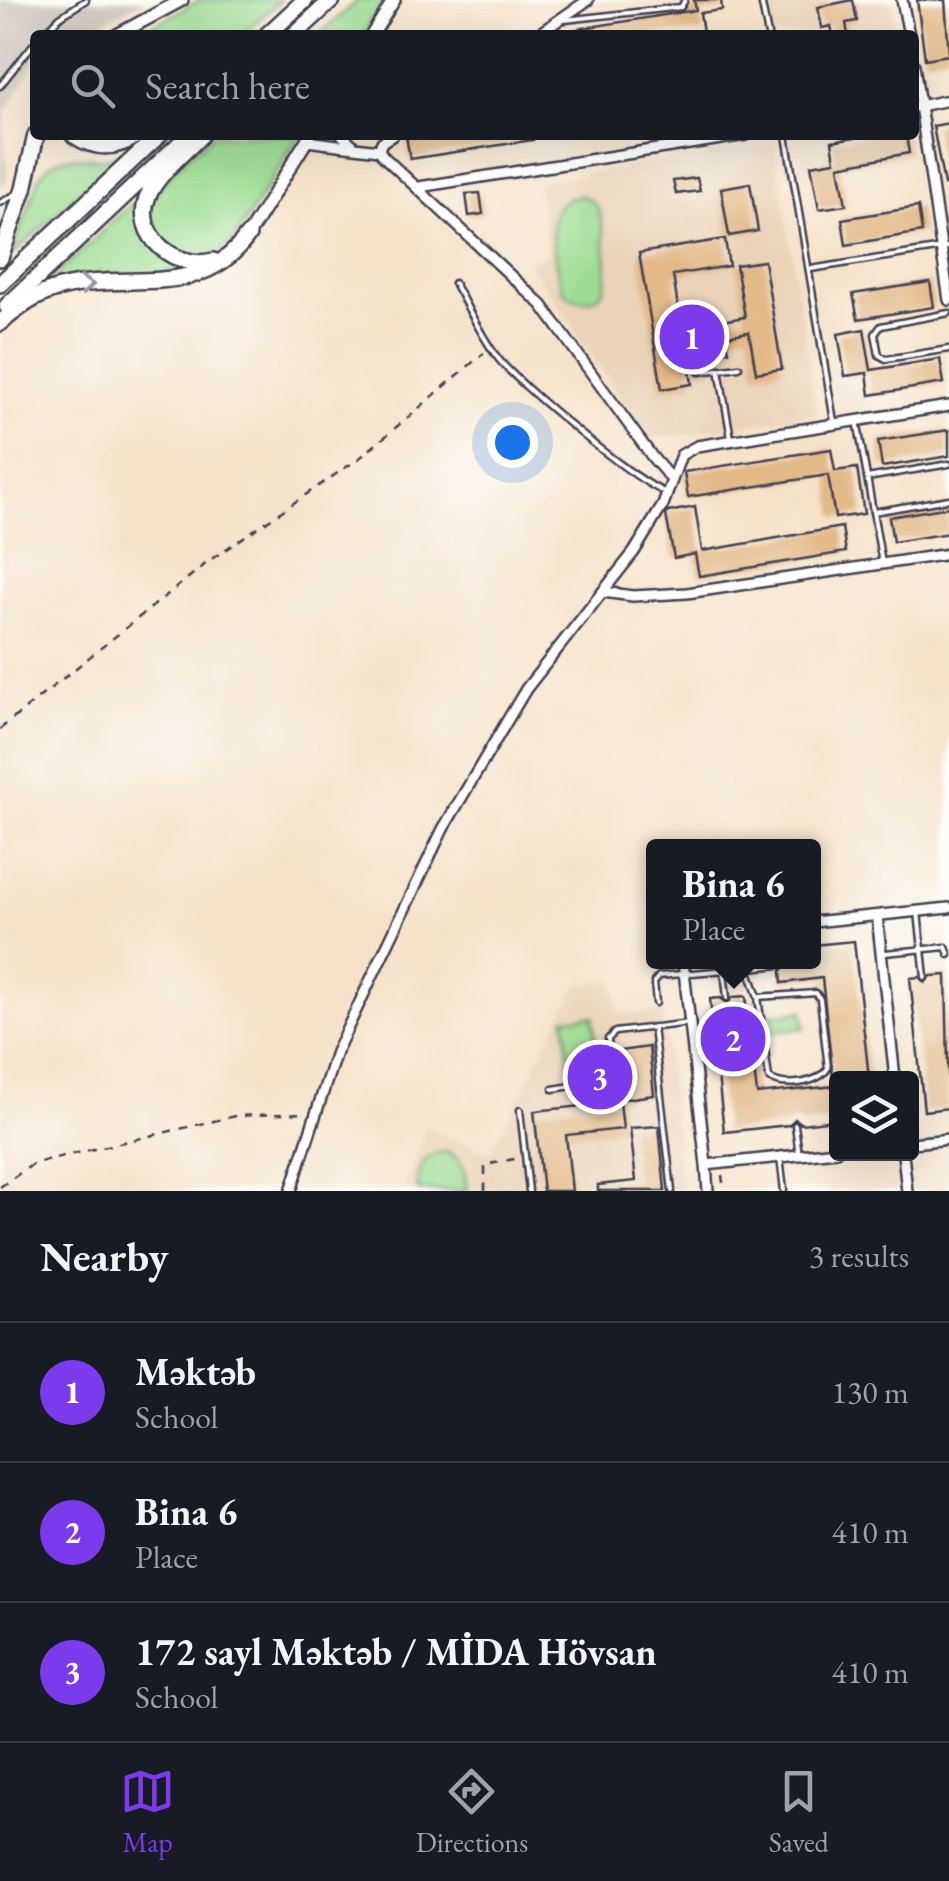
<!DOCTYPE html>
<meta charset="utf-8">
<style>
body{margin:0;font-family:"EB Garamond",serif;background:#242831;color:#f1f3f6}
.controls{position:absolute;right:30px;bottom:30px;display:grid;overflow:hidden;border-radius:10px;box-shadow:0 10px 40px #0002}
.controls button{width:90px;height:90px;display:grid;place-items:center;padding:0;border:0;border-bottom:2px solid #363941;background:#171b24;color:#f1f3f6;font:50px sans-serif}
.you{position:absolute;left:512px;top:442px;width:35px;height:35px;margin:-25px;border:8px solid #fff;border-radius:50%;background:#1a73e8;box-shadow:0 0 0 15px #1a73e833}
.badge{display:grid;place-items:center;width:65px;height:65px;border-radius:50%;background:#7c3aed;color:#fff;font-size:32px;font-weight:700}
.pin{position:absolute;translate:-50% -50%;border:5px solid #fff;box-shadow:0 2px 10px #0006}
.popup{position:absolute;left:646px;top:839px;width:175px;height:130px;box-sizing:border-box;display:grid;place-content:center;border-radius:10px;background:#171b24;filter:drop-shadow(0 2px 8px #0005);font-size:32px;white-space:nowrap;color:#9ea1a6}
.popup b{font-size:38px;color:#f1f3f6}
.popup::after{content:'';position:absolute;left:50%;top:100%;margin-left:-20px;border:20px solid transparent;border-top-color:#171b24}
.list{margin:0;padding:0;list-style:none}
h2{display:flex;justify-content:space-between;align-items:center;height:130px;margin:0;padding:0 40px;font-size:42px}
h2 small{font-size:32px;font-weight:400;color:#9ea1a6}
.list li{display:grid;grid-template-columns:65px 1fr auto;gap:30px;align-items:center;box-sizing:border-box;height:140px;padding:0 40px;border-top:2px solid #363941}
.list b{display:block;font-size:38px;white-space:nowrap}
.list p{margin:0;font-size:32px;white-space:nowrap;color:#9ea1a6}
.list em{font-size:32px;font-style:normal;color:#9ea1a6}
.icon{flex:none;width:55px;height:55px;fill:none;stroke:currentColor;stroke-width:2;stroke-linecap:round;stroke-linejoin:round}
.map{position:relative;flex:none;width:949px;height:1191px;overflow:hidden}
.search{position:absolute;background:#171b24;box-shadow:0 10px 40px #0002;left:30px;right:30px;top:30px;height:110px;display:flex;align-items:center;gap:25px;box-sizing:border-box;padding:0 35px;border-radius:10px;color:#9ea1a6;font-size:38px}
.sheet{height:550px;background:#171b24}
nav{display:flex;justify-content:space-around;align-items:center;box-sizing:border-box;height:140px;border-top:2px solid #363941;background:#171b24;font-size:28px;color:#9ea1a6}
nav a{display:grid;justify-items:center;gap:5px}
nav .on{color:#7c3aed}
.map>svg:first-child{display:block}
.built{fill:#ead3b8}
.industrial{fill:#ccc2b9}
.green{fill:#9cdc92;stroke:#5f7f66;stroke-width:2.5}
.building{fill:#e3b988}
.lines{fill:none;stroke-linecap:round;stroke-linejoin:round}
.lane-casing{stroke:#423f50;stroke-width:9}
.street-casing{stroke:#423f50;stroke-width:14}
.secondary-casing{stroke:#423f50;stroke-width:16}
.highway-casing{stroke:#423f50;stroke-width:20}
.path{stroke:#423f50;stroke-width:2.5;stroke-dasharray:8 8;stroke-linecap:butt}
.lane{stroke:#fff;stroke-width:4}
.street{stroke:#fff;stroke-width:9}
.secondary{stroke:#fff;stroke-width:11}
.highway{stroke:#fff;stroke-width:15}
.oneway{stroke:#9c9ca7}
</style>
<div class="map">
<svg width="949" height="1191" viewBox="0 0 949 1191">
<rect width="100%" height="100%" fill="#fdfcf7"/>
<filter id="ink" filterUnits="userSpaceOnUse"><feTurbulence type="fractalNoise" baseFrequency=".01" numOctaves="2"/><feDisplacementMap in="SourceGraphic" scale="20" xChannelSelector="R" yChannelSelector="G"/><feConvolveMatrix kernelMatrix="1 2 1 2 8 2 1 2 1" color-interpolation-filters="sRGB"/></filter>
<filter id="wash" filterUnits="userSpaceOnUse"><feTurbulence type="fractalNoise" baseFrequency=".0048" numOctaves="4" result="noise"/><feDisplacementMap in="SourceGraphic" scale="40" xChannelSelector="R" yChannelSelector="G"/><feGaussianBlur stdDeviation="2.25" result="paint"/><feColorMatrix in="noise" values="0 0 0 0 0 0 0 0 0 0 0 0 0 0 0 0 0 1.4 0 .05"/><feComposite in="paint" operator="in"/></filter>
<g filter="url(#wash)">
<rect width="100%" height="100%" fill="#f5e2c9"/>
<g class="built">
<polygon points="768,0 891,0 897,35 774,35"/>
<polygon points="774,143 817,413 649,439 527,261 548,256 538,182"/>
<polygon points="614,980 619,1015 662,1012 682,1191 404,1191 426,1128 490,1153 578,985"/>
</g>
<polygon class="industrial" points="0,0 144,0 79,35 35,35 35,62 6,112 3,129 7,180 0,187"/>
<g class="green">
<polygon points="200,0 281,0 241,35 135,35"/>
<polygon points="358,0 385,0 363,35 319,35"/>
<path d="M 212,135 L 300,135 L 234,240 C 224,248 213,259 199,258 C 176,257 144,233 150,206 C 157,179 193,154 212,135 Z"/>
<path d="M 121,155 L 10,257 L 40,176 C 63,142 87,167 121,155 Z"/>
<path d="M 142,194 C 129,231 161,245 186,268 C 139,283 87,268 41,289 Z"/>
<path d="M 581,196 C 588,199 590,198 595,204 C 603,214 609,269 606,282 C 602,304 576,305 563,291 C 557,275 548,226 555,211 C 559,200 571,197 581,196 Z"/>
<polygon points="803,1011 805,1028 771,1032 769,1015"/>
<polygon points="593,1016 597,1067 570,1069 565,1018"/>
<path d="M 446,1152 C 464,1158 465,1174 467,1191 L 418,1191 C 416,1169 422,1154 446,1152 Z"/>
</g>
<g id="blocks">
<g class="building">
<polygon points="694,0 721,0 722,10 700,13 703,33 572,35 571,30 696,10"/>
<polygon points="853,0 857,21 846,23 848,35 833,35 831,26 822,28 818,7"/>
<polygon points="917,0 945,0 949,55 925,59"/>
<polygon points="949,123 949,185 944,185 933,126"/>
<polygon points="533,135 533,140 410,159 406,136"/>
<polygon points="867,135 906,135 909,153 839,166 846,205 819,209 811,165 835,161 832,141"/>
<polygon points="697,178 700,191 676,194 673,181"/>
<polygon points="750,183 758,231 729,236 721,188"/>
<polygon points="480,193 483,214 469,216 466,194"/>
<polygon points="918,207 922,232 846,245 842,219"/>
<polygon points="725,239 729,266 673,275 681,328 745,317 736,265 764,261 782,369 756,373 749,332 726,336 729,351 708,354 706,340 686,343 692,384 662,389 639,253"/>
<polygon points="930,282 934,307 858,319 853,294"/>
<polygon points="864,329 871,370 940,359 944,383 870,395 867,373 845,376 838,334"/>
<polygon points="949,430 949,456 882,467 878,441"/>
<polygon points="831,449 835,471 857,468 864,514 835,518 828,475 688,497 684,472"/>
<polygon points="695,507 702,551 842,527 846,552 699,576 695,554 674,558 666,515 668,512"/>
<polygon points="949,507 949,533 893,542 889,517"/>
<polygon points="854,941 869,1078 833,1078 822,978 782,983 781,971 785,966 784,962 813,962 813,945"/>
<polygon points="946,975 949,1108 924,1111 910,978 919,977 925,983 931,976"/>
<polygon points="746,996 757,1094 836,1086 836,1120 801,1124 795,1119 789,1125 724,1132 710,999 721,998 727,1004 733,997"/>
<polygon points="649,1047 654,1095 625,1099 619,1051"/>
<polygon points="620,1102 623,1129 566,1135 572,1191 543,1191 534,1111"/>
<polygon points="659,1126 665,1191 598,1191 598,1185 636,1181 630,1128"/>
</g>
</g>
</g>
<g filter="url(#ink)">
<use href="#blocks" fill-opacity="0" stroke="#423f50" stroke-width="2.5"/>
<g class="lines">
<defs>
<g id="lane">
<polyline points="761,0 768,35"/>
<polyline points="565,20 681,7 685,0"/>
<polyline points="42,35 60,17 86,0"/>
<polyline points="0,86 35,42"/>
<polyline points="786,135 834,421"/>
<polyline points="0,203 16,194"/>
<polyline points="811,269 949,247"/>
<path d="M 454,283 C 468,307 480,334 497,357 C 517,384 637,483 667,493"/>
<polyline points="949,313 881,326 875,334 879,355 886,359 949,349"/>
<polyline points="719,369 731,438"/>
<polyline points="699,372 739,367"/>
<polyline points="857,420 882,563"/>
<polyline points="867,478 949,464"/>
<polyline points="873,512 949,499"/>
<polyline points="918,912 925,977"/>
<polyline points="885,953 946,947 949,955"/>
<polyline points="723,962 727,998"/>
<polyline points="748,968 780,965"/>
<path d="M 656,1003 L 654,982 L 659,976 L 748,968 L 758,997 L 816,993 L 820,999 L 828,1068 C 818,1084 784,1088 769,1078 L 758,997"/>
<polyline points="653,1027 672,1191"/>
<polyline points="553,1089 610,1080 608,1039 615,1032 690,1023"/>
<polyline points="520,1110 529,1191"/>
<polyline points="795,1125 799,1155"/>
<polyline points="780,1157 784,1191"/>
</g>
<g id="street">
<polyline points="902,0 909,35"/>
<polyline points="537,35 588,0"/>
<polyline points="914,65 949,300"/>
<polyline points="914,107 949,100"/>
<polyline points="342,135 354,146"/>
<polyline points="393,135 382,142 379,150 384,157 542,305 653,458 672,480"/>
<polyline points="306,141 379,150"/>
<polyline points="419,187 746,135"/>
<polyline points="603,592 633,596 687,593 949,554"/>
<polyline points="877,916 895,1078"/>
<polyline points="813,922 949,908"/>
<polyline points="683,962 706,1165"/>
<polyline points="912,1143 949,1139"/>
<polyline points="903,1154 907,1191"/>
<polyline points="291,1191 336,1052 443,829 526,689 634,552 663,505 681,455 697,446 949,406"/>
<polyline points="708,1191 706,1165 836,1151"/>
</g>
<g id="secondary">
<polyline points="117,35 182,0"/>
<polyline points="372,35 394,0"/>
<polyline points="248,235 310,135"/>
</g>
<g id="highway">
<polyline points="267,35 305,0"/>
<polyline points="294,35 332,0"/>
<path d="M 74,135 C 96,150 116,149 137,135"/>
<path d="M 201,135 C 184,153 157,174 148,196 C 131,236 178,271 213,261"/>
<polyline points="0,258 24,189 36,135"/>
<polyline points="0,284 159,135"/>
<polyline points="7,306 189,135"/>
<path d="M 0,323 C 19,307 36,294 60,288 C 127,270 201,302 248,235"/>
</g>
</defs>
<use href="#lane" class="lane-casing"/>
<use href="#street" class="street-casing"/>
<use href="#secondary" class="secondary-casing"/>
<use href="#highway" class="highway-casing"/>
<g class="path">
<polyline points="0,729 213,558 361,457 484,353"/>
<polyline points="722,1175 724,1191"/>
<polyline points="0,1187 33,1164 47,1160 235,1116 304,1113"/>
<polyline points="485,1191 485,1165 519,1158"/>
</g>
<use href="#lane" class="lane"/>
<use href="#street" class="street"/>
<use href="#secondary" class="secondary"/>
<use href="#highway" class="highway"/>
</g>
<defs><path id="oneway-chevron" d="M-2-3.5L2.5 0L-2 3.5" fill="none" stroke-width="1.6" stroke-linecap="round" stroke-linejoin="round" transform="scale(2.5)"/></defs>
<use class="oneway" href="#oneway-chevron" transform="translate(87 285) rotate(-4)"/>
</g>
</svg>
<div class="controls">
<button><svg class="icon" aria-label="layers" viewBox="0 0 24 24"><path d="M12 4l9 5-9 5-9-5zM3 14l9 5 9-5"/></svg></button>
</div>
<div class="you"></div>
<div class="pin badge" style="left:692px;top:337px">1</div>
<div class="pin badge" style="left:733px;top:1039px">2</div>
<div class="popup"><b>Bina 6</b>Place</div>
<div class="pin badge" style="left:600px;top:1077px">3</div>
<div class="search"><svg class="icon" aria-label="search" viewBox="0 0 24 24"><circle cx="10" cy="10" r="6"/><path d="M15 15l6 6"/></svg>Search here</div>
</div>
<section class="sheet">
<h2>Nearby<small>3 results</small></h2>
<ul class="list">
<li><span class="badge">1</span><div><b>Məktəb</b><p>School</p></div><em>130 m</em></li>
<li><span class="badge">2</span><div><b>Bina 6</b><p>Place</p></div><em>410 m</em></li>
<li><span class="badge">3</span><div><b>172 sayl Məktəb / MİDA Hövsan</b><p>School</p></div><em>410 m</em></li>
</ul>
</section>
<nav>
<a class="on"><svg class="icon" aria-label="map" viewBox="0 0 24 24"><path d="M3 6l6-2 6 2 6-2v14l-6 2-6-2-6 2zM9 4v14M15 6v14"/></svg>Map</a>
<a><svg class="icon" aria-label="directions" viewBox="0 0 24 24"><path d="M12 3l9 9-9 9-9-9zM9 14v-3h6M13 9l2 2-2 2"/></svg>Directions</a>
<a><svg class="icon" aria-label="saved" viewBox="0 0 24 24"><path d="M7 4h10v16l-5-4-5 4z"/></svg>Saved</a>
</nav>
